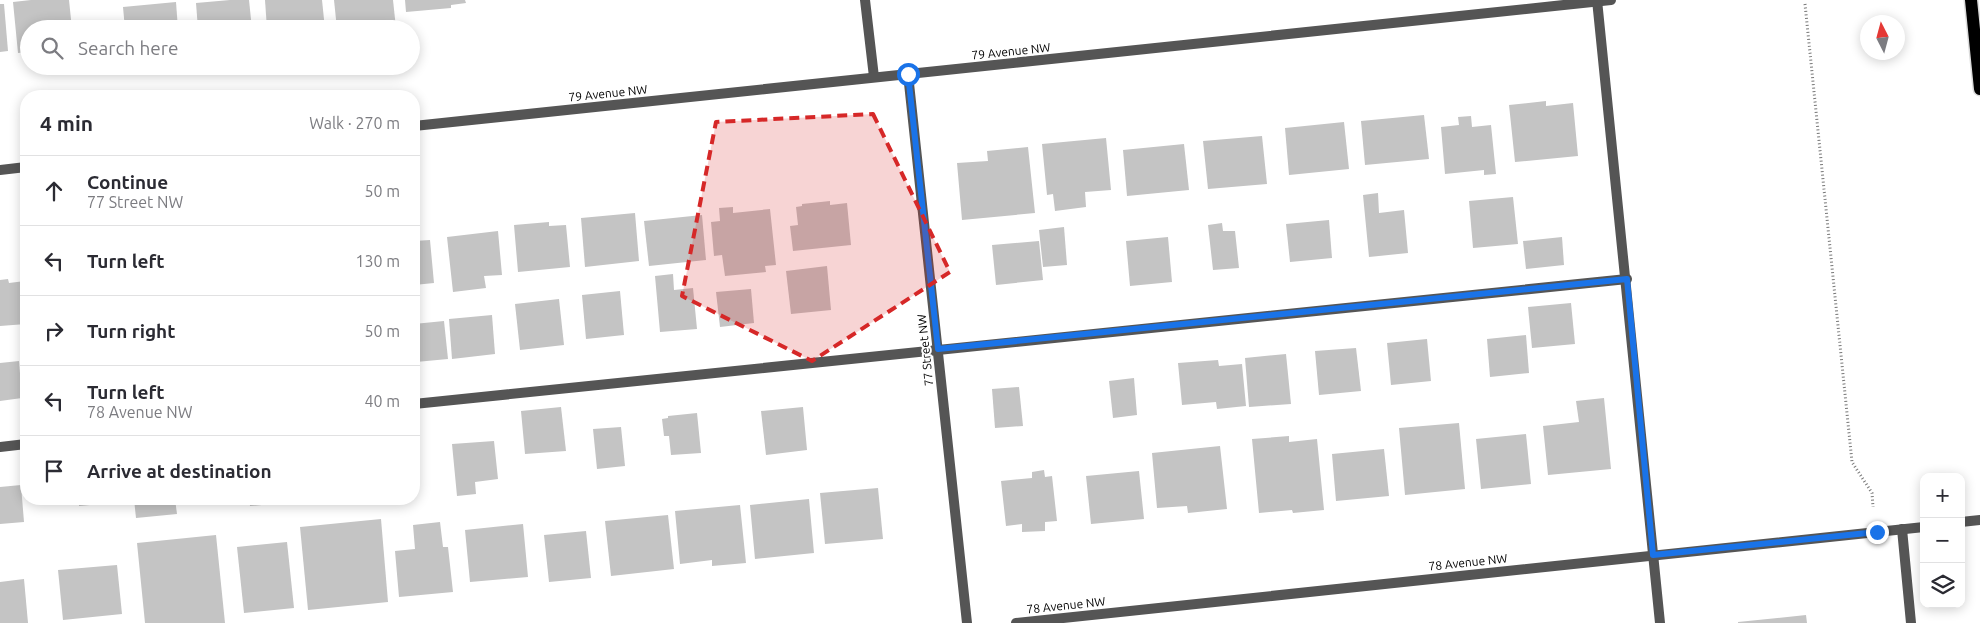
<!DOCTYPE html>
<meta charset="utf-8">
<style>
body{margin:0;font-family:Ubuntu,sans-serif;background:#f7f7f7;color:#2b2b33}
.controls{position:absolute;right:15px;bottom:15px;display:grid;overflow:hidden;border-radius:10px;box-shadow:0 2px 12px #0003}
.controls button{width:45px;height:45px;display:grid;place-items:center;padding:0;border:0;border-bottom:1px solid #e1e1e2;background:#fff;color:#2b2b33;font:25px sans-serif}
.compass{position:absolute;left:1860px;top:15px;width:45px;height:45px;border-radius:50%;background:#fff;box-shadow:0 2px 12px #0003;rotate:354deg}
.stop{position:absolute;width:15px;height:15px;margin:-11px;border:4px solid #1a73e8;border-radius:50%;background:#fff}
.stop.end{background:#1a73e8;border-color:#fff;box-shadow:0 1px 5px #0008}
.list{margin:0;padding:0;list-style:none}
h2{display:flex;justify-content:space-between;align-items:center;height:65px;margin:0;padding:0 20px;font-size:21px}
h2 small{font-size:16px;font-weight:400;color:#7c7c81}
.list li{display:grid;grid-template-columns:32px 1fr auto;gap:15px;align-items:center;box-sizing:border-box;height:70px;padding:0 20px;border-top:1px solid #e1e1e2}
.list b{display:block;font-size:19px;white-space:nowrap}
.list p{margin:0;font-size:16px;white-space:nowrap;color:#7c7c81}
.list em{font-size:16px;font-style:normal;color:#7c7c81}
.icon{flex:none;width:28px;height:28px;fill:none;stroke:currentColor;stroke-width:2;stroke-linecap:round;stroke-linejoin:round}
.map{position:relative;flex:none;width:1980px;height:623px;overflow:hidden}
.search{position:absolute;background:#fff;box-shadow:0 2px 12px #0003;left:20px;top:20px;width:400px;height:55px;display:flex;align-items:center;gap:12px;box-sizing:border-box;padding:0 18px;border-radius:28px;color:#7c7c81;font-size:19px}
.panel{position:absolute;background:#fff;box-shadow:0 2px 12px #0003;left:20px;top:90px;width:400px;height:415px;border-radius:20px}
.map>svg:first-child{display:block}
.building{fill:#c4c4c4}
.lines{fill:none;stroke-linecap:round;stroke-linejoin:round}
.primary-casing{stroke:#dbdbdb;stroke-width:15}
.path{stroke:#777;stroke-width:3;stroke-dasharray:1 2.5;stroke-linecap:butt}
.service{stroke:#555;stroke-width:10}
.minor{stroke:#555;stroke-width:10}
.primary{stroke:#000;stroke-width:12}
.route{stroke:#1a73e8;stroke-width:6}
.marked{fill:#d62828;fill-opacity:0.2;stroke:#d62828;stroke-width:4;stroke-dasharray:10 6;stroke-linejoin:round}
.labels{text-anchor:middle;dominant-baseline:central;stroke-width:4;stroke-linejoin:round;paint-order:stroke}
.street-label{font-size:12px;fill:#000;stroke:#fff}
</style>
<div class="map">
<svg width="1980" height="623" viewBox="0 0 1980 623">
<rect width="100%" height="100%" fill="#fff"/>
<g class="building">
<polygon points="31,0 69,0 72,29 29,29 29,52 18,53 13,2"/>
<polygon points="230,0 249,0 252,29 198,29 196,3"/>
<polygon points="265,0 322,0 325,29 267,29"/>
<polygon points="334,0 393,0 396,28 337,29"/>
<polygon points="405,0 465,0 466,3 451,5 451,8 406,12"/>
<polygon points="176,2 178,29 125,29 123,7"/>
<polygon points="0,4 4,4 8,51 0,52"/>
<polygon points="1546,101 1546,106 1573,103 1578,156 1515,162 1509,105"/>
<polygon points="1424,115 1429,159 1365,165 1361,121"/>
<polygon points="1471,116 1472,127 1491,125 1496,174 1484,175 1484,170 1445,174 1441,127 1459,125 1458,117"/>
<polygon points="1344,122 1349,169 1289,175 1285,128"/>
<polygon points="1262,136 1267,184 1208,189 1203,141"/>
<polygon points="1106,138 1111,190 1085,192 1086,207 1055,211 1053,194 1047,195 1042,144"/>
<polygon points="1184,144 1189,190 1127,196 1123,150"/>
<polygon points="1028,147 1035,213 962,220 957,163 988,161 987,151"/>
<polygon points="1378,193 1379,213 1404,210 1408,253 1369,257 1363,195"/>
<polygon points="1513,197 1518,244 1473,248 1469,201"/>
<polygon points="830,201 830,205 847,203 851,245 793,251 790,226 798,225 796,207 802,206 802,204"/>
<polygon points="733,207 733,213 770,209 776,265 765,266 766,272 725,276 722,255 714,256 711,222 720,221 719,208"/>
<polygon points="635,213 639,261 585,267 581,218"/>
<polygon points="702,215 706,260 649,266 644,221"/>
<polygon points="1329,220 1332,258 1290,262 1286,224"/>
<polygon points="549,222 549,226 566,225 570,267 518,272 514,225"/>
<polygon points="1222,223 1223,231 1235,231 1239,268 1213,270 1208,225"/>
<polygon points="1064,227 1067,265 1043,267 1039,230"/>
<polygon points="498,231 502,275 484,276 486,288 453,292 447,237"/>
<polygon points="1168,237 1172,282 1130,286 1126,241"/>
<polygon points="1562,237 1564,265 1526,269 1523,241"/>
<polygon points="430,240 434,283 414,285 414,241"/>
<polygon points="1039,241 1043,280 996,285 992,245"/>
<polygon points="827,266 831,310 791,314 786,271"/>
<polygon points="673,274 674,290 693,288 697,329 660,332 655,276"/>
<polygon points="8,279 9,283 25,281 26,324 0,326 0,280"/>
<polygon points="751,289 754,323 720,327 716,292"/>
<polygon points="620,291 624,335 586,339 582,295"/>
<polygon points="559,299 564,345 520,350 515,304"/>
<polygon points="1571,303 1575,344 1532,348 1528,307"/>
<polygon points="492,315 495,354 452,359 449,319"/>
<polygon points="444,321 448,359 416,362 414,324"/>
<polygon points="1526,335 1529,373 1490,377 1487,339"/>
<polygon points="1427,339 1431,381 1391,385 1387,343"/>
<polygon points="1356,348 1361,391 1319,395 1315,351"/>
<polygon points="1286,354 1291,404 1249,407 1245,358"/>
<polygon points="1218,360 1219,366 1242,364 1246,406 1217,409 1216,402 1182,405 1178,363"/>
<polygon points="19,361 22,398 0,401 0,363"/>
<polygon points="1134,378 1137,415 1113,418 1109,381"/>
<polygon points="1019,387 1023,426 995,428 992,389"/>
<polygon points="1604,398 1611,469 1548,475 1543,426 1579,422 1576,401"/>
<polygon points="561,407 566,451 525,454 521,411"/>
<polygon points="803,407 807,450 766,455 761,411"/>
<polygon points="697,413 701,453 671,455 669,436 664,436 662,419 668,418 668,416"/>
<polygon points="1459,423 1465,489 1405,495 1399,428"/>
<polygon points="621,427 625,466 597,469 593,429"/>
<polygon points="1526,434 1531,484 1481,489 1476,439"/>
<polygon points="1289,436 1289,442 1317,439 1324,510 1293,513 1292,510 1259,513 1252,439"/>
<polygon points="494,441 498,479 475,482 476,494 457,496 452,444"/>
<polygon points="1220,446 1227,509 1188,513 1187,506 1157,508 1152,453"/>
<polygon points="1384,449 1389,496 1336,501 1332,454"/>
<polygon points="1044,470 1045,477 1052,476 1057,521 1045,522 1045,531 1022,532 1022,524 1006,526 1001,481 1032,478 1032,472"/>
<polygon points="1139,471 1144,519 1091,524 1086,476"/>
<polygon points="21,485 24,522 0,524 0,487"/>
<polygon points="878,488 883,539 825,544 820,493"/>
<polygon points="79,499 123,499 123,502 79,506"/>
<polygon points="134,499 175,499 177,514 136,518"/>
<polygon points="249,499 293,499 293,502 250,506"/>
<polygon points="809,499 814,553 755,559 750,505"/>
<polygon points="740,505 746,563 712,566 712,560 680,564 675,511"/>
<polygon points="668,515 674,569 611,576 605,521"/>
<polygon points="381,519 388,602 308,610 300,527"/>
<polygon points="440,522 443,547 448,547 453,592 399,597 395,551 415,549 413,525"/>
<polygon points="523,524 528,577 470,582 465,530"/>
<polygon points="586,531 591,578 549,582 544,535"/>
<polygon points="216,535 225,623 145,623 137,543"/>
<polygon points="287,542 294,608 244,613 237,547"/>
<polygon points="117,565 122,614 63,620 58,570"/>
<polygon points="24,579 28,623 0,623 0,582"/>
<polygon points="1806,615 1807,623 1738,623 1738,622"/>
</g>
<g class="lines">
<defs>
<polyline id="primary" points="1971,0 1980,89"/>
</defs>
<use href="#primary" class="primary-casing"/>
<polyline class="path" points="1805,4 1852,462 1872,493 1873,507"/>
<g class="service">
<polyline points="865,0 874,77"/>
<polyline points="1597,0 1660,623"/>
<polyline points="414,404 1627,279"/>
<polyline points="0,447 26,444"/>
</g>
<g class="minor">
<polyline points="908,74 967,623"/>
<polyline points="414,126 1611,0"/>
<polyline points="0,170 26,167"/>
<polyline points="1961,522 1980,520"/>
<polyline points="1902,529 1911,623"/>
<polyline points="1016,623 1924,527"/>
</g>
<use href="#primary" class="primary"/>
</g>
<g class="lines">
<polyline class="route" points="908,74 938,349 1627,279 1653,555 1877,532"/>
</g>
<path class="marked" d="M 873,114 L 950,272 L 812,361 L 682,296 L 716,122 Z"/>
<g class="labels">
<g class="street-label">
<text transform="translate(1011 51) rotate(-6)">79 Avenue NW</text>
<text transform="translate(608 93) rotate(-6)">79 Avenue NW</text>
<text transform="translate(925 350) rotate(-96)">77 Street NW</text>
<text transform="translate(1468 562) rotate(-6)">78 Avenue NW</text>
<text transform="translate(1066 605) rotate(-6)">78 Avenue NW</text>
</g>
</g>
</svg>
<div class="controls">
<button>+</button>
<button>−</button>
<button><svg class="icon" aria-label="layers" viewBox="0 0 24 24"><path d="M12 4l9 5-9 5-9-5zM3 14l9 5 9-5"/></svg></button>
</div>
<svg class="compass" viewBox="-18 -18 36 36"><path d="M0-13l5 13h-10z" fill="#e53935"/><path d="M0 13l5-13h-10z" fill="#7c7c81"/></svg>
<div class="stop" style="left:908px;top:74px"></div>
<div class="stop end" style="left:1877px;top:532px"></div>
<div class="search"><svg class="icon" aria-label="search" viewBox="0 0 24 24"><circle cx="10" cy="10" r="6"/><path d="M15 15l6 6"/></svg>Search here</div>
<section class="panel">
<h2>4 min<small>Walk · 270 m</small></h2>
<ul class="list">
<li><svg class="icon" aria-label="ahead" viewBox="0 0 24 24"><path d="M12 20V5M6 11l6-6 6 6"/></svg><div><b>Continue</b><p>77 Street NW</p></div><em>50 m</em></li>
<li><svg class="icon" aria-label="left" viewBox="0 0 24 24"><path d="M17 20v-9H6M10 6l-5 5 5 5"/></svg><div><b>Turn left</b></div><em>130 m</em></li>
<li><svg class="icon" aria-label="right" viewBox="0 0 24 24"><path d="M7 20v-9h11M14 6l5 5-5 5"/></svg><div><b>Turn right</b></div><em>50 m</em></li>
<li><svg class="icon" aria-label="left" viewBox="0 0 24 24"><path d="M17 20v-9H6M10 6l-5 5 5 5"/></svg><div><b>Turn left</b><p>78 Avenue NW</p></div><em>40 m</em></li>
<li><svg class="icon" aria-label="arrive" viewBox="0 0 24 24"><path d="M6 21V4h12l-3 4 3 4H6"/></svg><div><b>Arrive at destination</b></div></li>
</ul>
</section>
</div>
